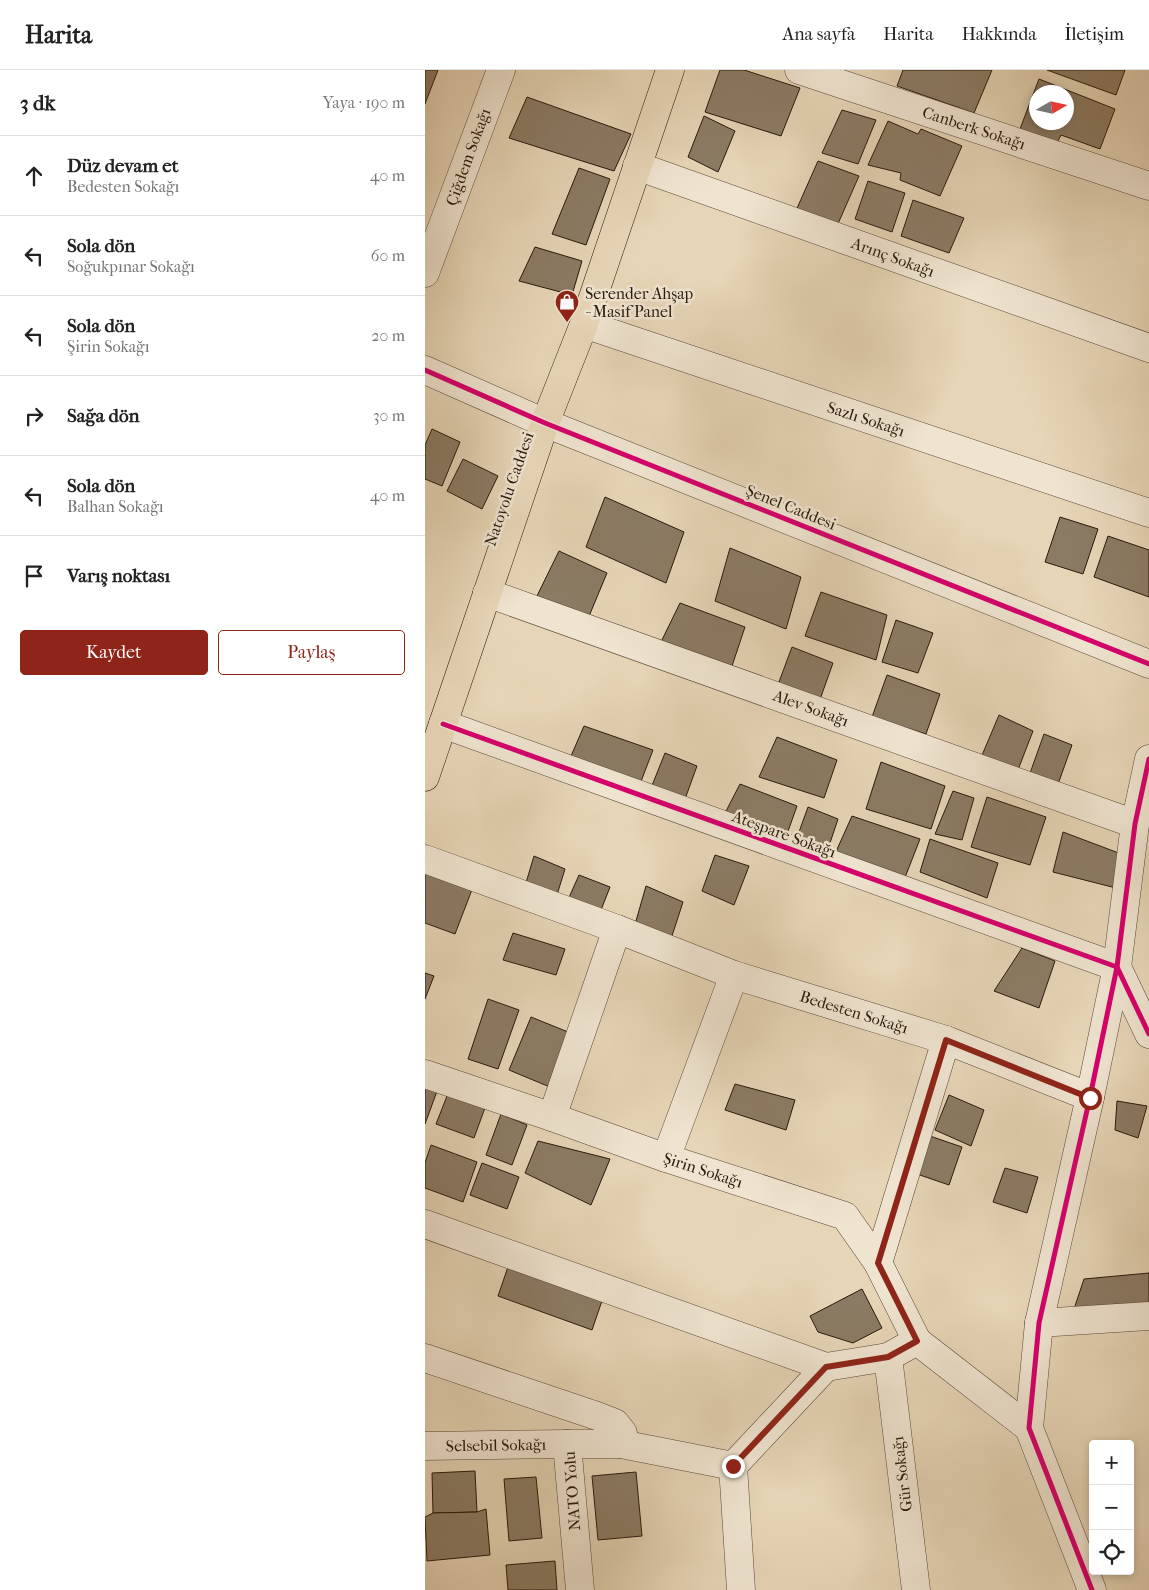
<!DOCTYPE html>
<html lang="tr">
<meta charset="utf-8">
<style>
body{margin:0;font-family:"IM FELL French Canon",serif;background:#f2f2f2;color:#222}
.controls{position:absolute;right:15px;bottom:15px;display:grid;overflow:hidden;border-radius:5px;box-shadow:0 2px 8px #0003}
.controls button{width:45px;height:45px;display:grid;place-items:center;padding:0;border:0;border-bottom:1px solid #e0e0e0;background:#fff;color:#222;font:25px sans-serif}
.compass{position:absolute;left:604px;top:15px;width:45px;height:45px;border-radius:50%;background:#fff;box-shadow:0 2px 8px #0003;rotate:81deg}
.stop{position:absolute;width:15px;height:15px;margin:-11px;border:4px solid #8f2418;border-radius:50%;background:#fff}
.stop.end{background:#8f2418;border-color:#fff;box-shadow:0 1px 5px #0008}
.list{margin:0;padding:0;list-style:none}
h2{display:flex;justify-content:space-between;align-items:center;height:65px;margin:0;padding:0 20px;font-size:21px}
h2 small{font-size:16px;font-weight:400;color:#767676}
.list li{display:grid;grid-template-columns:32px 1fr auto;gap:15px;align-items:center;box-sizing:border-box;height:80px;padding:0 20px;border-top:1px solid #e0e0e0}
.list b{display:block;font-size:19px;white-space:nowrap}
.list p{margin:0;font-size:16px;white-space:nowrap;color:#767676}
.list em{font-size:16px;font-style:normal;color:#767676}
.actions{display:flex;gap:10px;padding:15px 20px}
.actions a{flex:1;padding:11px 0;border:1px solid #8f2418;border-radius:5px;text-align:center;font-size:18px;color:#8f2418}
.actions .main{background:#8f2418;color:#fff}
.icon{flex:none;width:28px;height:28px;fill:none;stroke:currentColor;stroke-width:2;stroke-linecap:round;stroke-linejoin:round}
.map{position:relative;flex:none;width:724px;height:1520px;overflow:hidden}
header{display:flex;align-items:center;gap:30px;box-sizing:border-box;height:70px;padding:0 25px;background:#fff;border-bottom:1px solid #e0e0e0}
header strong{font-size:24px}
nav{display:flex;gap:28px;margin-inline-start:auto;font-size:18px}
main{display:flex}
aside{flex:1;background:#fff}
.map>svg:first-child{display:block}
.building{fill:#8b7b64;stroke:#28190b;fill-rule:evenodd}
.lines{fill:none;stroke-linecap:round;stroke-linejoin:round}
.minor-casing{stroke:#584836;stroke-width:29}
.major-casing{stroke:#28190b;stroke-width:29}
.minor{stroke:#efe4d0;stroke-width:28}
.major{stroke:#e6d5b6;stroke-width:28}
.cycleway-casing{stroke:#efe4d0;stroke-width:8}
.cycleway{stroke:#d6006c;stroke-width:5}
.route{stroke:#8f2418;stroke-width:6}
.labels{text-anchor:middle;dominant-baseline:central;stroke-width:5;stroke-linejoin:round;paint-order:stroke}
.street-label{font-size:16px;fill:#28190b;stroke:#efe4d0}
.poi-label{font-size:16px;fill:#28190b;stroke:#efe4d0;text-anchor:start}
</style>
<header>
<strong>Harita</strong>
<nav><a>Ana sayfa</a><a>Harita</a><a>Hakkında</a><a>İletişim</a></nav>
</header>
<main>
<aside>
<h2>3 dk<small>Yaya · 190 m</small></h2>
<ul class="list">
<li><svg class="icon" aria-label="ahead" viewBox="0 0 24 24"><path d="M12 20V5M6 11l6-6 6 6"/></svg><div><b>Düz devam et</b><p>Bedesten Sokağı</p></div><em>40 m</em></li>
<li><svg class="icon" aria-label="left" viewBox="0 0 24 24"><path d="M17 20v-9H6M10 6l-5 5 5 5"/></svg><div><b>Sola dön</b><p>Soğukpınar Sokağı</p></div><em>60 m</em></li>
<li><svg class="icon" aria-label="left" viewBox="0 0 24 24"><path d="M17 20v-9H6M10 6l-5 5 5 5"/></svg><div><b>Sola dön</b><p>Şirin Sokağı</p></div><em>20 m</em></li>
<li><svg class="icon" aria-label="right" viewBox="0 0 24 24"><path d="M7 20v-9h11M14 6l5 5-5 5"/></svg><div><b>Sağa dön</b></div><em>30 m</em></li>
<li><svg class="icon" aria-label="left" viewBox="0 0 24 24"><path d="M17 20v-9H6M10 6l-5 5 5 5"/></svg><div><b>Sola dön</b><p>Balhan Sokağı</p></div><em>40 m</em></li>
<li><svg class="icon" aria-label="arrive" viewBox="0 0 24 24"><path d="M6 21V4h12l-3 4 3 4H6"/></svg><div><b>Varış noktası</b></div></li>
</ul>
<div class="actions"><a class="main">Kaydet</a><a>Paylaş</a></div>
</aside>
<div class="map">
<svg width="724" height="1520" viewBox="0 0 724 1520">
<rect width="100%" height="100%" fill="#e6d5b6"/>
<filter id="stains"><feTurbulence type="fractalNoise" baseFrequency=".004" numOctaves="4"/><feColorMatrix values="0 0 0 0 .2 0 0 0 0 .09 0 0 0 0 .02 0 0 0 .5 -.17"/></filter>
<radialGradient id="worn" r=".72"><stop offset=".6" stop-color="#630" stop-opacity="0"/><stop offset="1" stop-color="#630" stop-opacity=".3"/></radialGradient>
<g class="building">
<polygon points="0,0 13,0 0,34"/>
<polygon points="295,0 319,0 375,18 356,66 280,42"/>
<polygon points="478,0 567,0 549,43 472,16"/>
<polygon points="622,0 700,0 691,25"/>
<path d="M 614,9 L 690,39 L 675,79 L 636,65 L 632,73 L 595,59 ZM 612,22 L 642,22 L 642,52 L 612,52 Z"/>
<polygon points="102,27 206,64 189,101 84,68"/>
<polygon points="417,40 451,50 433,94 397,83"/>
<polygon points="279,46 310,61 293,102 263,87"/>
<polygon points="463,51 493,64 496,59 537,76 515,126 475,110 476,103 443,95"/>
<polygon points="393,91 434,106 412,156 369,145"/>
<polygon points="154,98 185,109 161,175 127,164"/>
<polygon points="443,111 480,123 467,162 430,149"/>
<polygon points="488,130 539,148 524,183 476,166"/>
<polygon points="110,177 157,191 147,225 94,211"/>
<polygon points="7,359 35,372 17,416 0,409 0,375"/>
<polygon points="38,389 73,406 57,439 22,421"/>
<polygon points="180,427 259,462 241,513 161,477"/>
<polygon points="635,447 673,459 658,504 620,492"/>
<polygon points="683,466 724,480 724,527 669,507"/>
<polygon points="305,478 376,507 361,559 290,531"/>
<polygon points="134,481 182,503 162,551 109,532"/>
<polygon points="396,522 462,545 451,590 380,566"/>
<polygon points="255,533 320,557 306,599 235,574"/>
<polygon points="471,550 508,563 493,603 457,592"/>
<polygon points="367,577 408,593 393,635 351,620"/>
<polygon points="462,605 515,624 501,664 447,647"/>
<polygon points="574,645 608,661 591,705 555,690"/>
<polygon points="159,656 228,680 215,714 143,693"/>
<polygon points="619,664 647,675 632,717 604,706"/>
<polygon points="352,667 412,690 399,728 334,707"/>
<polygon points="240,683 272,696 260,729 226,718"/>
<polygon points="456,692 520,716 506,759 441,739"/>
<polygon points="315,714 372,736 362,764 300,743"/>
<polygon points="528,721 549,728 537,770 510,764"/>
<polygon points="562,727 621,747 605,795 546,777"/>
<polygon points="383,737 413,749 402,782 370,773"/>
<polygon points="427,746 495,769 479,810 409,786"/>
<polygon points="638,762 699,785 691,818 628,802"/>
<polygon points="505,769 573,793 562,828 495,802"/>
<polygon points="290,785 324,796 309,835 277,821"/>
<polygon points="109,786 140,799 131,828 100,816"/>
<polygon points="0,799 48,817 30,864 0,853"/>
<polygon points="154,805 185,817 174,845 142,832"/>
<polygon points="221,816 258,832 245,872 209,858"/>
<polygon points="88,863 140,879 131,905 78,890"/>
<polygon points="597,878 630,891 614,938 569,921"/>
<polygon points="0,903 9,906 0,929"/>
<polygon points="63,929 94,940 73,999 43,989"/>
<polygon points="106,947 153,966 132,1020 84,1000"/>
<polygon points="0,1007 15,1013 0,1054"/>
<polygon points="310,1014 370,1030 361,1060 300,1040"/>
<polygon points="24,1021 61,1035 49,1068 11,1054"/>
<polygon points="524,1025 559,1040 546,1076 510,1060"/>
<polygon points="692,1031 722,1036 713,1068 690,1060"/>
<polygon points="76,1044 102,1055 87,1095 61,1085"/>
<polygon points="499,1064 537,1077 524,1115 486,1102"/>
<polygon points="113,1071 185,1089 166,1135 100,1103"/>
<polygon points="6,1075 52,1092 38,1132 0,1118 0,1093"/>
<polygon points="57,1093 94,1107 82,1139 45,1125"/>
<polygon points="580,1098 613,1107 602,1143 568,1132"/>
<polygon points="86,1188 180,1222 167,1260 73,1226"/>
<polygon points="724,1203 724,1236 648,1242 659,1209"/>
<polygon points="437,1219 457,1258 428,1273 393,1262 385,1246"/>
<polygon points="50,1401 52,1442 8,1443 7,1403"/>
<polygon points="211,1402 217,1466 173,1470 167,1406"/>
<polygon points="111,1407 117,1468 84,1471 79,1409"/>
<polygon points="61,1439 65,1485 2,1491 0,1447 8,1443 52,1442"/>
<polygon points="130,1491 132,1520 83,1520 81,1495"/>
</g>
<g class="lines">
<defs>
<g id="minor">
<polyline points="374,0 724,116"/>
<polyline points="212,96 724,278"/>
<polyline points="0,203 76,0"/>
<polyline points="159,254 724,443"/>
<polyline points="0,300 120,353 724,594"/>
<polyline points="62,523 710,754"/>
<polyline points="18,654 692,897 724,964"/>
<polyline points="0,789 192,859 309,905 521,970 665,1027"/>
<polyline points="0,1004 127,1047 241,1088 420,1146 453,1193 492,1271"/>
<polyline points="127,1047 192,859"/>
<polyline points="241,1088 309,905"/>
<polyline points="0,1154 401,1297 463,1287 492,1271 604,1358"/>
<polyline points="453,1193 521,970"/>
<polyline points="614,1253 724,1246"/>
<polyline points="463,1287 491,1520"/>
<polyline points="0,1288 172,1346 190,1353 198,1363 196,1374 308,1396 316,1520"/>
<polyline points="0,1376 142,1374"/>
<polyline points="308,1396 401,1297"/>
<polyline points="155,1520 142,1374 196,1374"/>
<polyline points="667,1520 604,1358 614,1253 665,1027 692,897 710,754 724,689"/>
</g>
<polyline id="major" points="0,707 120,353 159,254 245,0"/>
</defs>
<use href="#minor" class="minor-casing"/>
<use href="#major" class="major-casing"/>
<use href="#minor" class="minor"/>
<use href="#major" class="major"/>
<defs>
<g id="cycleway">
<polyline points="0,300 120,353 724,594"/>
<polyline points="18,654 692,897 724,964"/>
<polyline points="667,1520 604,1358 614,1253 665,1027 692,897 710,754 724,689"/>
</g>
</defs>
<use href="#cycleway" class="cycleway-casing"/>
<use href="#cycleway" class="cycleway"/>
</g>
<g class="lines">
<polyline class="route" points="308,1396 401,1297 463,1287 492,1271 453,1193 521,970 665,1028"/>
</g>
<defs>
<symbol id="shop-pin" viewBox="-11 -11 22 30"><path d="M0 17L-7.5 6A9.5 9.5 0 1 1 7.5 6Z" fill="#8f2418" stroke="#efe4d0"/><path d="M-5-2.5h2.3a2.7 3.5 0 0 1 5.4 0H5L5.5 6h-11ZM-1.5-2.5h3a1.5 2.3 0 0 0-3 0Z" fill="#fff"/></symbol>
</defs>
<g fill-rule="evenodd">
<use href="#shop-pin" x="128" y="218" width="28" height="38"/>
</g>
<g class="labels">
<g class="street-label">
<text transform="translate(549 58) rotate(18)">Canberk Sokağı</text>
<text transform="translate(43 87) rotate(-70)">Çiğdem Sokağı</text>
<text transform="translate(468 187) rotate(20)">Arınç Sokağı</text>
<text transform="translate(441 349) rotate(18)">Sazlı Sokağı</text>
<text transform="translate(84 419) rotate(-71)">Natoyolu Caddesi</text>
<text transform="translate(366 437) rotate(22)">Şenel Caddesi</text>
<text transform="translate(386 638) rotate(20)">Alev Sokağı</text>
<text transform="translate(359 764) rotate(20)">Ateşpare Sokağı</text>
<text transform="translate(429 942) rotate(17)">Bedesten Sokağı</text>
<text transform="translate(278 1100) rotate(18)">Şirin Sokağı</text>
<text transform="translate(71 1375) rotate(-1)">Selsebil Sokağı</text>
<text transform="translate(477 1404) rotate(-97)">Gür Sokağı</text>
<text transform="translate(147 1421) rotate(-94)">NATO Yolu</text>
</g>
<g class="poi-label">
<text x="160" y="223">Serender Ahşap<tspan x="160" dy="18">- Masif Panel</tspan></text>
</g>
</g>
<rect width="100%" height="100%" filter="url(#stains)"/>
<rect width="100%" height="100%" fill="url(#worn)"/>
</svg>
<div class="controls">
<button>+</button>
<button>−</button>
<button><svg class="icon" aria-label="locate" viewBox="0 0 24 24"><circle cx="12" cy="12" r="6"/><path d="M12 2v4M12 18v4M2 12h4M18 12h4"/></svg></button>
</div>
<svg class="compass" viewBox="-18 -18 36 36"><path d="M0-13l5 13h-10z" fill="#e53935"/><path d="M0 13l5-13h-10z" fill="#767676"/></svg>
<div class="stop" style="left:665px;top:1028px"></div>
<div class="stop end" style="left:308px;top:1396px"></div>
</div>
</main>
